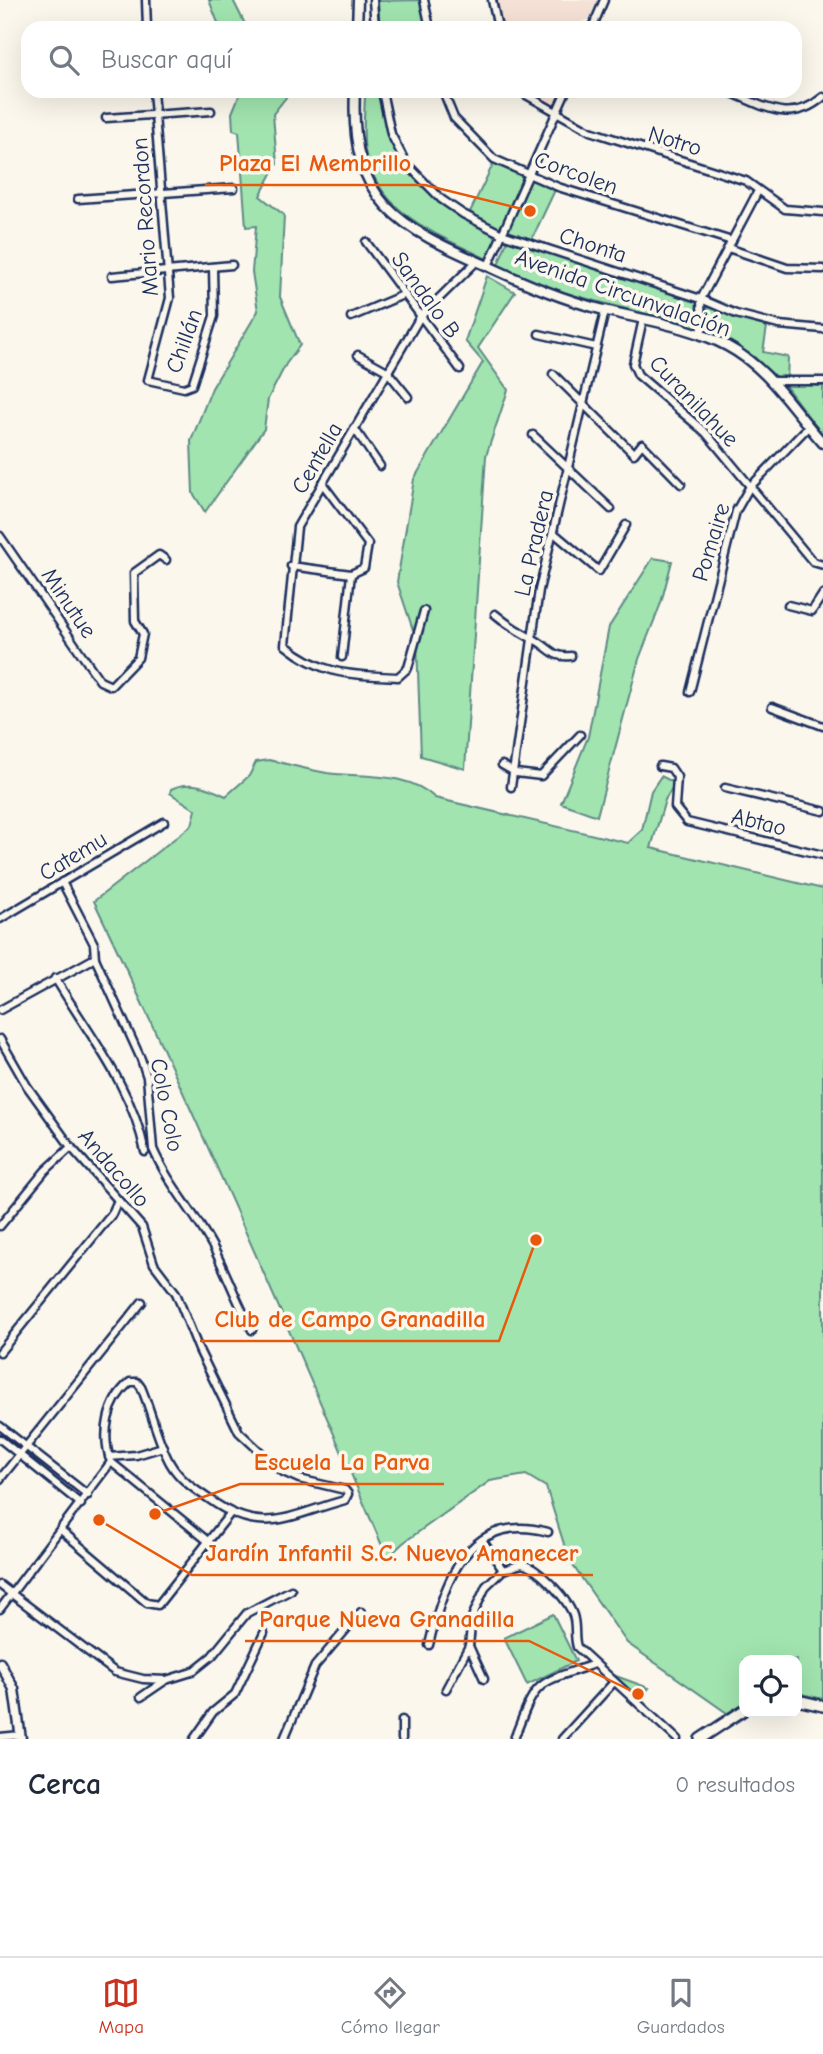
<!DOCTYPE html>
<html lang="es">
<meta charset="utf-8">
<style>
body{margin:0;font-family:"Comic Neue",sans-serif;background:#f6f6f7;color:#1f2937}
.controls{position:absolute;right:21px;bottom:21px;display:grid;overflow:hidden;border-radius:14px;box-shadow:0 7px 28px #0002}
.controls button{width:63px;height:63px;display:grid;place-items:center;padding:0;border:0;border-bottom:2px solid #e0e1e3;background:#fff;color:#1f2937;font:35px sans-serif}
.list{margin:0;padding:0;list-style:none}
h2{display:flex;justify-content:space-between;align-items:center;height:91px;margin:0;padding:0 28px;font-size:30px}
h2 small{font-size:23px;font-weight:400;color:#747a83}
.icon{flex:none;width:38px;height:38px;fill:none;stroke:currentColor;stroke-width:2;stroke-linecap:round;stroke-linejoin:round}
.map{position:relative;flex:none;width:823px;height:1739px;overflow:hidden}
.search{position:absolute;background:#fff;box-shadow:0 7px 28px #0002;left:21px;right:21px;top:21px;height:77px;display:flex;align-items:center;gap:18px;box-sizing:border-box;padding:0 24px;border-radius:21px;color:#747a83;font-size:26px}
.sheet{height:217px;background:#fff}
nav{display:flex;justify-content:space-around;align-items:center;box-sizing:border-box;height:98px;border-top:2px solid #e0e1e3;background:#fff;font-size:19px;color:#747a83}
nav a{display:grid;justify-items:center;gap:4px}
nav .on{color:#c8321e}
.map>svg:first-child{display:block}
.built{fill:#f5e1d5}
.green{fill:#a1e4af;stroke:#5e8a86;stroke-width:2}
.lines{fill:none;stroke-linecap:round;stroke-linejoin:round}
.minor-casing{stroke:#1b2f5e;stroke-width:11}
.tertiary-casing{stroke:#1b2f5e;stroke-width:13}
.secondary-casing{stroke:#1b2f5e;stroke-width:14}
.minor{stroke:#fbf7ec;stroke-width:6}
.tertiary{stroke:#fbf7ec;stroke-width:8}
.secondary{stroke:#fbf7ec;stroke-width:9}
.labels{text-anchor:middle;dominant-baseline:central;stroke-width:7;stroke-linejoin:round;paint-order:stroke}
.street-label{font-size:23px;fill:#1b2f5e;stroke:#fbf7ec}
.leader{fill:none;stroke:#e8590c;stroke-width:2.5}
.callout-dot{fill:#e8590c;stroke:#fbf7ec;stroke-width:2.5}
.callout-label{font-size:24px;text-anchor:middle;font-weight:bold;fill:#e8590c;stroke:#fbf7ec;stroke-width:7;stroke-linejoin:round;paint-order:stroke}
</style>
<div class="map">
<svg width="823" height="1739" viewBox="0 0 823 1739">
<rect width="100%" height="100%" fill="#fbf7ec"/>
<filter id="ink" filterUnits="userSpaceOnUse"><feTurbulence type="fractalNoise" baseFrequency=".0143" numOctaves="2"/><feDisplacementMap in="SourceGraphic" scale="14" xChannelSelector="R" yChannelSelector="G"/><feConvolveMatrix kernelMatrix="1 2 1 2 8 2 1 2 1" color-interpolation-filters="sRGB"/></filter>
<g filter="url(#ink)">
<g class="built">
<polygon points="497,0 598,0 589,19 572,25 573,28 503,28"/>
<polygon points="527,91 560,91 555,102 548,104"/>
</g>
<g class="green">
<polygon points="209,0 233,0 247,28 220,28"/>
<polygon points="422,0 427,28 380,28 378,1"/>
<polygon points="241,91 291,91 273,114 277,164 260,196 284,215 280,297 300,345 286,364 268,399 264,429 205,512 193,493 191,441 212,388 258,311 252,272 256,226 246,227 239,132 233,130 232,113"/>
<path d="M 365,91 L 380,91 C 385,141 412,187 456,213 C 470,221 488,226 498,238 L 487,259 C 437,234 378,214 365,151 C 362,133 365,110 365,91 Z"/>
<polygon points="494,162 524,177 501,228 496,229 469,214"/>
<polygon points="531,178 555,190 531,241 506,232"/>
<polygon points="508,239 700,303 702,329 558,291 498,265"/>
<polygon points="487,276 515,292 478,348 508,390 486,456 465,769 421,756 417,642 397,582 414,479 483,362 465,341"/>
<polygon points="707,305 767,327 763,352 788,357 787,379 776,377 753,356 711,335"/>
<polygon points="784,384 823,386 823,436"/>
<polygon points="653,558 672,561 661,603 639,659 597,816 561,803 588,737 609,627"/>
<path d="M 269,760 C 288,764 308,770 327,773 C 364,778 407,771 435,798 L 628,843 L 642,830 L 651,791 L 661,776 L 675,783 L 665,800 L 651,848 L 823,889 L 823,1699 L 797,1693 L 797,1660 L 744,1660 L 744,1703 L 727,1713 L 627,1643 L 569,1560 L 546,1487 L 526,1475 L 490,1481 L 403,1543 L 385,1560 L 386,1555 C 292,1336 197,1117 94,901 L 192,825 L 196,810 L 170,793 L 171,789 C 191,780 207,787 226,796 L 249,776 L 256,762 Z"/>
<polygon points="553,1614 576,1661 527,1685 504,1638"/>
<polygon points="613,1675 649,1688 640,1700"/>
</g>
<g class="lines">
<defs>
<g id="minor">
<polyline points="146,0 147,28"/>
<polyline points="373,0 375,28"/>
<polyline points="424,0 430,28"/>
<polyline points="492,0 498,28"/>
<polyline points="592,28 604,0"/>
<polyline points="153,91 170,298 148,380 184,388 192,385 214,316 213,267"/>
<polyline points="382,91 391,134 406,163 441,199 463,214 502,234 701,299 736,314 779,325 823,329"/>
<polyline points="443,91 454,118 494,159 558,187 732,241"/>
<polyline points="519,91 590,131 746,181 785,209 823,212"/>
<path d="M 727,91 C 763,105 789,126 823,97"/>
<polyline points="106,118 211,111"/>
<polyline points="78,199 234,188"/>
<polyline points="366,242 460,369"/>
<polyline points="728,248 787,268 823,269"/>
<polyline points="488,266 566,91"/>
<polyline points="112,276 232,265"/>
<polyline points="351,317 403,295"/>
<polyline points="643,319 633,364 638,375 706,433 813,562 823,565"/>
<polyline points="539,334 596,347"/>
<polyline points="702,336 701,299 758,191"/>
<polyline points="358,355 387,371 408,397"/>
<polyline points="553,374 634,454 642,444 681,484"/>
<polyline points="773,381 823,381"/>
<polyline points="354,428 380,466"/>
<polyline points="533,435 611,509"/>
<polyline points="554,533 599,571 626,525"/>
<polyline points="0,536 100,681 111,686 138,658 143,634 135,621 134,573 159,555 166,560"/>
<polyline points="291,566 351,574 364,568 368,544 322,483"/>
<polyline points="788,605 812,611 823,594"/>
<path d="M 424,611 L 408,668 L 398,677 C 352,675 323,676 285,645 L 297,527 L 420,317 L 477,261"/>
<path d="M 495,614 C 509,626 521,633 537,641 C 551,649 553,658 571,656"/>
<polyline points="342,657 351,574"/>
<polyline points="690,692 736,511 749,488 809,426"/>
<polyline points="772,707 823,726"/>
<polyline points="502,765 516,773 541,776 580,735"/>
<polyline points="660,766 671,768 677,777 675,807 687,822 823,855"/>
<polyline points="511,787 539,590 605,311"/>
<polyline points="725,788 823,811"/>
<path d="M 62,882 L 94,944 L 95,958 L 141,1059 L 147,1077 L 153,1149 C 169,1186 197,1215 215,1251 C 228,1277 238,1304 252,1330"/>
<polyline points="0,919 164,822"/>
<path d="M 55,978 C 89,1035 132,1086 145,1152"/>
<polyline points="0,1010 95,958"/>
<path d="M 0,1039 L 27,1086 L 71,1147 L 142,1227 L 154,1264 L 176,1293 L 199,1350 L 239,1432 L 281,1471 L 299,1479 L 345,1490 L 348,1494 L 345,1500 C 289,1515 263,1538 209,1499 C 194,1489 179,1479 170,1463 C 158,1442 151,1410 141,1387 L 137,1382 L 130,1382 C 107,1401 101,1435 111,1462 L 0,1609"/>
<polyline points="0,1226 45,1171 71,1147"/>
<polyline points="0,1352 112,1214 118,1200"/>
<polyline points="0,1426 88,1495"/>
<polyline points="0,1439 81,1504"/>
<polyline points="109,1457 136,1455 163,1447"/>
<polyline points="111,1462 209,1542"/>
<polyline points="0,1479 142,1302"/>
<polyline points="62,1531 147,1603 158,1605 229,1515"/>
<polyline points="482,1540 503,1570"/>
<polyline points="0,1585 115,1672 143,1679 166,1680"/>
<path d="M 429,1645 C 443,1583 468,1510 548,1532"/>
<polyline points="469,1646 484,1679"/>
<path d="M 446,1689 L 469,1646 L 472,1617 L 486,1586 L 503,1570 L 522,1564 C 539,1568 571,1602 574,1619 C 576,1629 574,1638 577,1647 L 677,1739"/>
<polyline points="141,1697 166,1680 192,1672 212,1656 247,1613 291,1590"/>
<polyline points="0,1737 21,1735"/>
<polyline points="194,1739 213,1712 235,1694 264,1633"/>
<polyline points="284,1739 315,1666 361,1612"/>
<polyline points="402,1739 402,1720"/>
<path d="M 514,1739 C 537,1679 534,1685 594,1664"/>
<polyline points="562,1739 614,1682"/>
</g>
<g id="tertiary">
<polyline points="357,28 358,0"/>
<path d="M 355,91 C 349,203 399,227 490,267 C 527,284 564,300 604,310 C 644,320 690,326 727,346 C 770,369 791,408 823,443"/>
<polyline points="0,1663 14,1689 21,1739"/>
</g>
<g id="secondary">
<polyline points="797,1700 823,1706"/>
<polyline points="700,1739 744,1710"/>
</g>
</defs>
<use href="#minor" class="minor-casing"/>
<use href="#tertiary" class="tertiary-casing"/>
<use href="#secondary" class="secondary-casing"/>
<use href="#minor" class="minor"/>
<use href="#tertiary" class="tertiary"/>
<use href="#secondary" class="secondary"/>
</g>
</g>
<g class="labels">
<g class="street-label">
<text transform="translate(675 141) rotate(17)">Notro</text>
<text transform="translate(576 173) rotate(20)">Corcolen</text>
<text transform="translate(145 217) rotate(-94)">Mario Recordon</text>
<text transform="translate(593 245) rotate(18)">Chonta</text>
<text transform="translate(623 293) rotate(19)">Avenida Circunvalación</text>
<text transform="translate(426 295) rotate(54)">Sandalo B</text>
<text transform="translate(184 341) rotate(-70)">Chillán</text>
<text transform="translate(694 401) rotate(46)">Curanilahue</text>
<text transform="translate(317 458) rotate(-60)">Centella</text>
<text transform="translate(711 542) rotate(-73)">Pomaire</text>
<text transform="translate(534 543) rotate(-77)">La Pradera</text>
<text transform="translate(69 603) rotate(56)">Minutue</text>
<text transform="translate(759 822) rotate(14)">Abtao</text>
<text transform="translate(73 856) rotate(-31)">Catemu</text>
<text transform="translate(167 1105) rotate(79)">Colo Colo</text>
<text transform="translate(114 1168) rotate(49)">Andacollo</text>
</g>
</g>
<path class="leader" d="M530 211L425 185H205M536 1240L499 1341H200M155 1514L240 1484H444M99 1520L192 1575H593M638 1694L529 1641H245"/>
<g class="callout-dot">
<circle cx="530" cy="211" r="7"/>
<circle cx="536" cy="1240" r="7"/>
<circle cx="155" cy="1514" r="7"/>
<circle cx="99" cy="1520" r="7"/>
<circle cx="638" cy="1694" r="7"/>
</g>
<g class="callout-label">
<text x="315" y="171">Plaza El Membrillo</text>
<text x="350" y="1327">Club de Campo Granadilla</text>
<text x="342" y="1470">Escuela La Parva</text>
<text x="392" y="1561">Jardín Infantil S.C. Nuevo Amanecer</text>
<text x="387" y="1627">Parque Nueva Granadilla</text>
</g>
</svg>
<div class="controls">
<button><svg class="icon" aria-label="locate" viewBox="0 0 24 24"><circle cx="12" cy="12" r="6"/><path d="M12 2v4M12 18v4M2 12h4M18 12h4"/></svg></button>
</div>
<div class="search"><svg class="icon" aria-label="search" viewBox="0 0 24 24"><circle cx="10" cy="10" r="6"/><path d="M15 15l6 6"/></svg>Buscar aquí</div>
</div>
<section class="sheet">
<h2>Cerca<small>0 resultados</small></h2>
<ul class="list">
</ul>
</section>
<nav>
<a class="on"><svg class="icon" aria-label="map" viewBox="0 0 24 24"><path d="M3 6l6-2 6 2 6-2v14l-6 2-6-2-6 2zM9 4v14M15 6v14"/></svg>Mapa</a>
<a><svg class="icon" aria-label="directions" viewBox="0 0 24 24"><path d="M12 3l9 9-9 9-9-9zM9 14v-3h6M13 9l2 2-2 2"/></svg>Cómo llegar</a>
<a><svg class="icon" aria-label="saved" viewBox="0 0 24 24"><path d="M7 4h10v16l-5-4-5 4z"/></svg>Guardados</a>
</nav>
